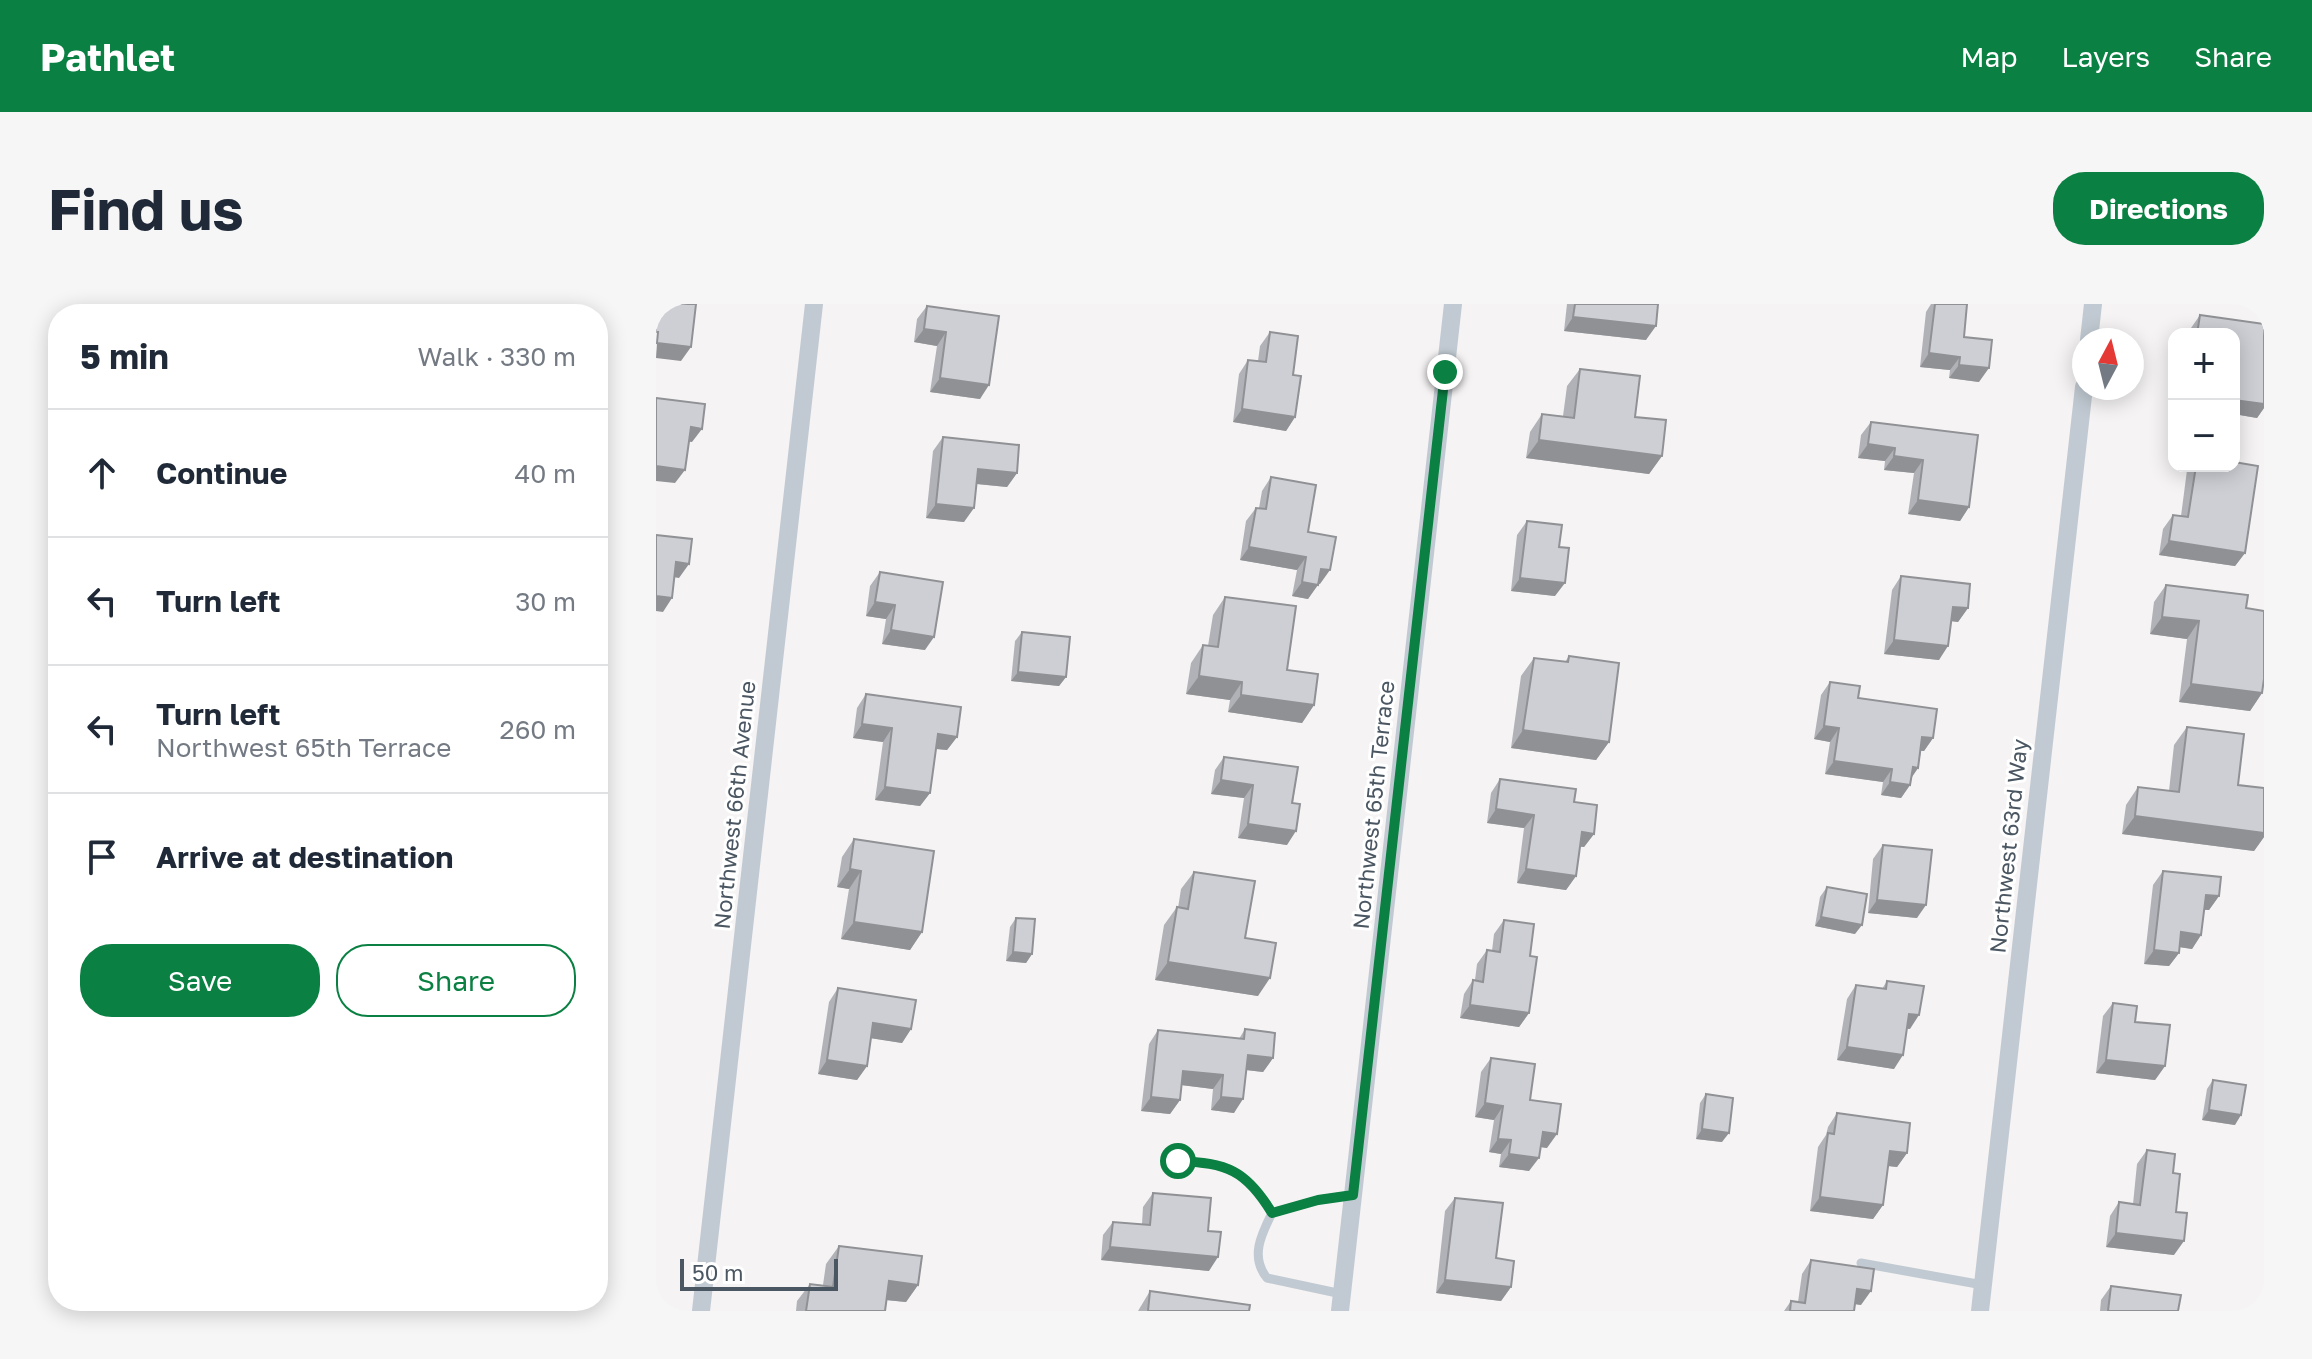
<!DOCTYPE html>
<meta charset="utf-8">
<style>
body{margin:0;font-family:"Golos Text",sans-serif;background:#f6f6f7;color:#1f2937}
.controls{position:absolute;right:24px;top:24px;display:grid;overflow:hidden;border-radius:16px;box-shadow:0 4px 20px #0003}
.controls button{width:72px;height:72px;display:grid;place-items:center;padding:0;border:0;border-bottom:2px solid #e0e1e3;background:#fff;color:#1f2937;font:40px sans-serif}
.compass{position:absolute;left:1416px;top:24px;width:72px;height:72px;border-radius:50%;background:#fff;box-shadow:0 4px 20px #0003;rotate:7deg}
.scale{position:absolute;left:24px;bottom:20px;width:158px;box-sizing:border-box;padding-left:8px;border:4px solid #4a5661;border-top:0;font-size:22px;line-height:28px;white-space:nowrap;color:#4a5661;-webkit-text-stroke:6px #fff;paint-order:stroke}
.stop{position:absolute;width:24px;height:24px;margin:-18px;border:6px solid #0b8043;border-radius:50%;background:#fff}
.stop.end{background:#0b8043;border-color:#fff;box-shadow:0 2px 8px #0008}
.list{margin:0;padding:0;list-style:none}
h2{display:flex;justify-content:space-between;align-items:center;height:104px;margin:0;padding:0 32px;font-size:34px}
h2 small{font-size:26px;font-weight:400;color:#747a83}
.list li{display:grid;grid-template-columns:52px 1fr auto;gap:24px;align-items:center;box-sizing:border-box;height:128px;padding:0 32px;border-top:2px solid #e0e1e3}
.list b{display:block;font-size:30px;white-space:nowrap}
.list p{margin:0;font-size:26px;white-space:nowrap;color:#747a83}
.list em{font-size:26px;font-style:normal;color:#747a83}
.actions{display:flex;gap:16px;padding:24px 32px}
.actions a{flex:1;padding:18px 0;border:2px solid #0b8043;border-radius:32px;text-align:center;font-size:28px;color:#0b8043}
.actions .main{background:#0b8043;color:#fff}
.icon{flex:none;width:44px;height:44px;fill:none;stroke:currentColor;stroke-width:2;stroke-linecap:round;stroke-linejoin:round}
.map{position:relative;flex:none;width:1608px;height:1007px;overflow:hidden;border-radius:32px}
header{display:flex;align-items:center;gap:48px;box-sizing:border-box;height:112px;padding:0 40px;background:#0b8043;color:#fff}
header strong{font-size:38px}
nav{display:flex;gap:44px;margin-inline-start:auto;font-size:28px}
.intro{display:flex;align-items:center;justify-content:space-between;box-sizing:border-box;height:192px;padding:0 48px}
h1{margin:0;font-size:56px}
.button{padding:20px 36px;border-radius:32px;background:#0b8043;color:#fff;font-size:28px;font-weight:700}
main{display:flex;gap:48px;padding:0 48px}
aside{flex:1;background:#fff;border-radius:32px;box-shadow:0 4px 20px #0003}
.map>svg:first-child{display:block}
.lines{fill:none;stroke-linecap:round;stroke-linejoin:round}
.service{stroke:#c1cad2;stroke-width:9}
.minor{stroke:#c1cad2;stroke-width:18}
.wall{fill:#b0b2b7}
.shaded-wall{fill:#909195}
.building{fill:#cdcfd5;stroke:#909195;stroke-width:2}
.route{stroke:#0b8043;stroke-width:10}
.labels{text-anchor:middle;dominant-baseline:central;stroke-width:6;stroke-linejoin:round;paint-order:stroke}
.street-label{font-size:22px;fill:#4a5661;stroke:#fff}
</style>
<header>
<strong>Pathlet</strong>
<nav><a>Map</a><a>Layers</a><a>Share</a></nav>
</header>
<div class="intro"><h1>Find us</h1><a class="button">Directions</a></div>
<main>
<aside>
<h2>5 min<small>Walk · 330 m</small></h2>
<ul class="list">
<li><svg class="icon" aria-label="ahead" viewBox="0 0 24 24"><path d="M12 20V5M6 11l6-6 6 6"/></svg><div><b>Continue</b></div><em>40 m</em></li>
<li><svg class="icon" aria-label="left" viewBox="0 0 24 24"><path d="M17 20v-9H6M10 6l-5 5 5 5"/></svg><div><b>Turn left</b></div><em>30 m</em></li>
<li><svg class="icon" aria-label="left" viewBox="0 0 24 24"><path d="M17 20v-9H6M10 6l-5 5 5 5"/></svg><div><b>Turn left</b><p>Northwest 65th Terrace</p></div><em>260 m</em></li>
<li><svg class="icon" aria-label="arrive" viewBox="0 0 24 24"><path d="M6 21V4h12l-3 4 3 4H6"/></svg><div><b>Arrive at destination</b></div></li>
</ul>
<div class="actions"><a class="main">Save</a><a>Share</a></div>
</aside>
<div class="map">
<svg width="1608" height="1007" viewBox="0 0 1608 1007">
<rect width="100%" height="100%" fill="#f5f3f3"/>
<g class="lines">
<g class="service">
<path d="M 522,857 C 571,859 590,866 616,909"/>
<polyline points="1205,959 1327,981"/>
<path d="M 686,990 L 611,974 C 594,953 605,931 616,909 L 662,896 L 697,891"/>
</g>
<g class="minor">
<polyline points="1433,36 1437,0"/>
<polyline points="45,1007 158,0"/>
<polyline points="684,1007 797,0"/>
<polyline points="1324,1007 1428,83"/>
</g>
</g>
<g class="wall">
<polygon points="911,0 1002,0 990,36 908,27"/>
<polygon points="1275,0 1311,0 1308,33 1323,78 1293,74 1294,66 1264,63 1270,8"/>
<polygon points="271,2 343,12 324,95 274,88 281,42 258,38 261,15"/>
<polygon points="1544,11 1608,20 1608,104 1601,114 1578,110 1578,30 1534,30 1535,24"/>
<polygon points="614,28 637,71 639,113 630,127 577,118 583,70 592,56 602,57 604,42"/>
<polygon points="924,65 979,113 1006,152 993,170 870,154 874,128 886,110 907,112 911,82"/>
<polygon points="1215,118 1322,131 1313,203 1304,217 1252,210 1258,169 1228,166 1229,157 1202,154 1205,131"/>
<polygon points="287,133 361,169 351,183 320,180 308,218 270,214 277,147"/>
<polygon points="1534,162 1578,162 1589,249 1579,262 1503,251 1507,225 1517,211 1525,212 1531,166"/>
<polygon points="615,173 652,228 664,280 662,279 652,295 636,292 641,266 584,256 590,217 600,204 603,204 606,187"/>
<polygon points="871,217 899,292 855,287 861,231"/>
<polygon points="224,268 269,346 226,340 230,315 210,312 214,282"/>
<polygon points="1245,272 1312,304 1302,318 1295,317 1283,356 1228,350 1236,286"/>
<polygon points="1510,281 1590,304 1606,389 1594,407 1523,398 1531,335 1494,330 1498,298"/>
<polygon points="569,293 631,366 658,401 646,419 572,408 574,396 530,390 535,359 547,341 552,342 557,311"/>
<polygon points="366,328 410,373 403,382 355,377 359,337"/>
<polygon points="913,352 953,438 940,456 855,444 865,372 878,354 909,358"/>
<polygon points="1174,378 1202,394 1277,434 1268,447 1265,447 1262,464 1256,473 1254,481 1245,494 1225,491 1227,478 1169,470 1174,438 1158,435 1165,391"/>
<polygon points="210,390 301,433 291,446 280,445 274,489 264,502 219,496 227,438 197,434 201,404"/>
<polygon points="1531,423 1582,481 1608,484 1608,533 1598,547 1466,530 1470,501 1482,483 1513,487 1518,441"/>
<polygon points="568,453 642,463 631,541 582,534 588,494 555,490 559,466"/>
<polygon points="844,475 918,498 938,530 928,543 924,543 920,572 910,586 861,579 868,524 831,519 835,489"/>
<polygon points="198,535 266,628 254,646 185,635 193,585 181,583 186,553"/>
<polygon points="1227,541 1261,614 1212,609 1217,555"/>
<polygon points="1507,567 1563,592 1553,606 1548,606 1545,631 1536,645 1524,643 1523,649 1513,662 1488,660 1497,581"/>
<polygon points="538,568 589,634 602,692 499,676 508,621 521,603 522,604 525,585"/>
<polygon points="1171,583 1199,630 1159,622 1164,593"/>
<polygon points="360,614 376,650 370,659 350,657 354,623"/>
<polygon points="848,616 874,652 873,709 863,723 804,714 808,690 817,676 819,676 821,660 831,646 836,647 838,630"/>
<polygon points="1231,677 1254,725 1251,725 1238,765 1181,756 1191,695 1200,681 1226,685"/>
<polygon points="182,684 255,725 246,739 215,734 211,762 201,776 162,770 173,698"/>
<polygon points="1457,699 1479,718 1509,762 1499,776 1440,769 1447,712"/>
<polygon points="589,725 617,754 607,768 590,766 578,809 555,806 557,785 525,781 524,796 514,810 485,807 493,740 502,726 583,735"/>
<polygon points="835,754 891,844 885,843 873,867 843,863 845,850 833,848 838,816 819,813 825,768"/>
<polygon points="1557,776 1579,821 1546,816 1551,785"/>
<polygon points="1050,790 1066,838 1040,835 1044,799"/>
<polygon points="1181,809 1251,849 1241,863 1232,862 1227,901 1217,915 1154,907 1162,843 1170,831 1172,823"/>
<polygon points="1491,846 1517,869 1518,951 1450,943 1454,912 1463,898 1477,900 1481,860"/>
<polygon points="497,889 552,927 553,967 445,956 447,931 457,918 486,920 487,903"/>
<polygon points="799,894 840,954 855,983 845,997 780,989 789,907"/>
<polygon points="183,942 262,981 250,998 230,996 229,1007 140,1007 141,997 154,980 167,981 170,960"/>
<polygon points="1155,956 1205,1001 1199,1000 1198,1007 1128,1007 1135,997 1142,998 1146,970"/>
<polygon points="1455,982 1522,1007 1444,1007 1445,996"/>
<polygon points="494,987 593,1007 482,1007"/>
</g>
<g class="shaded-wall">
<polygon points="917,13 1000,22 990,36 908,27"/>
<polygon points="268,25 290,28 281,42 258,38"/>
<polygon points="1,39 35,43 25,57 0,54"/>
<polygon points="1273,49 1304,53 1294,66 1264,63"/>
<polygon points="1303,61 1333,64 1323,78 1293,74"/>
<polygon points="284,74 333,81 324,95 274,88"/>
<polygon points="1578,96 1608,100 1608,104 1601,114 1578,110"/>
<polygon points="586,105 639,113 630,127 577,118"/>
<polygon points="35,123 46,125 36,138 26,137"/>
<polygon points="883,136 1006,152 993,170 870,154"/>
<polygon points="1212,140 1239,144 1229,157 1202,154"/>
<polygon points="1238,152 1267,156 1258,169 1228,166"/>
<polygon points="0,162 29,166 19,179 0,177"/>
<polygon points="322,165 361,169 351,183 312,179"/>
<polygon points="1262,196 1313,203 1304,217 1252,210"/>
<polygon points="280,200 318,204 308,218 270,214"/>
<polygon points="1513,237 1589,249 1579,262 1503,251"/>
<polygon points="593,243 650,253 641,266 584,256"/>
<polygon points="20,258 33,260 23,274 11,272"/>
<polygon points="665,265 674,266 664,280 655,278"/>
<polygon points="864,274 909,279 899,292 855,287"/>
<polygon points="646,278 662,281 652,295 636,292"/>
<polygon points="0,292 16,294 7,308 0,307"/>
<polygon points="219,298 239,301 230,315 210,312"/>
<polygon points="1297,303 1312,304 1302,318 1287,316"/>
<polygon points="1506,313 1543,317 1531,335 1494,330"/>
<polygon points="235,326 278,333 269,346 226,340"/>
<polygon points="1238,336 1292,342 1283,356 1228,350"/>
<polygon points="362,368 410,373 403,382 355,377"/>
<polygon points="543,372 586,378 574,396 530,390"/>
<polygon points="1535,380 1606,389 1594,407 1523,398"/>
<polygon points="585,391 658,401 646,419 572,408"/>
<polygon points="206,420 236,424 227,438 197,434"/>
<polygon points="1168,422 1183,424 1174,438 1158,435"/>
<polygon points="867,426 953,438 940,456 855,444"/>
<polygon points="282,430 301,433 291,446 272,444"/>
<polygon points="1266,433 1277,434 1268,447 1257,446"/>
<polygon points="1178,457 1236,465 1227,478 1169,470"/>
<polygon points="1257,463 1262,464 1253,477"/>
<polygon points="565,476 597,481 588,494 555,490"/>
<polygon points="1234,478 1254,481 1245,494 1225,491"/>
<polygon points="229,483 274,489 264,502 219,496"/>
<polygon points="840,505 878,511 868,524 831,519"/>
<polygon points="1479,512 1608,529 1608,533 1598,547 1466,530"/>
<polygon points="592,520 640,527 631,541 582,534"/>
<polygon points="926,528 938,530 928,543 916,541"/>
<polygon points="194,565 205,567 193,585 181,583"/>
<polygon points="870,565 920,572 910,586 861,579"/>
<polygon points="1550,591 1563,592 1553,606 1540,605"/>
<polygon points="1221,596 1270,601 1261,614 1212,609"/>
<polygon points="1165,613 1206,621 1199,630 1159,622"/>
<polygon points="198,618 266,628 254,646 185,635"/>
<polygon points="1525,628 1545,631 1536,645 1516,642"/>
<polygon points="1498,646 1523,649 1513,662 1488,660"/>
<polygon points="357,648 376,650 370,659 350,657"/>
<polygon points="512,658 614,674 602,692 499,676"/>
<polygon points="814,701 873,709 863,723 804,714"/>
<polygon points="1253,710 1263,711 1254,725 1244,723"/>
<polygon points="217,719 255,725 246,739 207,733"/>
<polygon points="1191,743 1247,751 1238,765 1181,756"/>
<polygon points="592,751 617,754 607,768 582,765"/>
<polygon points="171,756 211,762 201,776 162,770"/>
<polygon points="1450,756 1509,762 1499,776 1440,769"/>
<polygon points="527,767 567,771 557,785 517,780"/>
<polygon points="495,793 524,796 514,810 485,807"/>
<polygon points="565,793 587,795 578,809 555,806"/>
<polygon points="829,799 847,802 838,816 819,813"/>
<polygon points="1553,806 1585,811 1579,821 1546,816"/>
<polygon points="1046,825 1073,829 1066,838 1040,835"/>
<polygon points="887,828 901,830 891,844 877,842"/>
<polygon points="842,835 855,836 845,850 833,848"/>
<polygon points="1234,847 1251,849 1241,863 1224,861"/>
<polygon points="853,850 883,854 873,867 843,863"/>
<polygon points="1164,893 1227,901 1217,915 1154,907"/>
<polygon points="1460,929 1528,937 1518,951 1450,943"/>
<polygon points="454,943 562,953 553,967 445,956"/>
<polygon points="789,976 855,983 845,997 780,989"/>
<polygon points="233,977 262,981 250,998 220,995"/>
<polygon points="1201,985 1215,987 1205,1001 1192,999"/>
</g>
<g class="building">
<polygon points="0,0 40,0 35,43 1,39 2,28 0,28"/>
<polygon points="919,0 1002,0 1000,22 917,13"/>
<polygon points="1279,0 1311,0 1308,33 1336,36 1333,64 1303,61 1304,53 1273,49"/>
<polygon points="271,2 343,12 333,81 284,74 290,28 268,25"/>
<polygon points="1544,11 1608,20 1608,100 1578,96 1578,30 1541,30"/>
<polygon points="614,28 642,32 637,71 645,72 639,113 586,105 592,56 610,58"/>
<polygon points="924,65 984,72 979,113 1010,116 1006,152 883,136 886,110 918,114"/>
<polygon points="0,94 49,100 46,125 35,123 29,166 0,162"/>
<polygon points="1215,118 1322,131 1313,203 1262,196 1267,156 1238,152 1239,144 1212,140"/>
<polygon points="287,133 363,141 361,169 322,165 318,204 280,200"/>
<polygon points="1578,158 1602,162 1589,249 1513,237 1517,211 1532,213 1540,162 1578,162"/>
<polygon points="615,173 660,181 652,228 680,233 674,266 665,265 662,281 646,278 650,253 593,243 600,204 610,205"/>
<polygon points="871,217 906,221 903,243 913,244 909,279 864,274"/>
<polygon points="0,231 36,235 33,260 20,258 16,294 0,292"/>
<polygon points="224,268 287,278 278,333 235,326 239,301 219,298"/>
<polygon points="1245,272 1314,280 1312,304 1297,303 1292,342 1238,336"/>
<polygon points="1510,281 1592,291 1590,304 1608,307 1608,375 1606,389 1535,380 1543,317 1506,313"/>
<polygon points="569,293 640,302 631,366 662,370 658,401 585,391 586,378 543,372 547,341 562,343"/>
<polygon points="366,328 414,333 410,373 362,368"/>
<polygon points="913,352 963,359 953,438 867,426 878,354 912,358"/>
<polygon points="1174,378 1204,382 1202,394 1281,405 1277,434 1266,433 1262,464 1257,463 1254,481 1234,478 1236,465 1178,457 1183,424 1168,422"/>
<polygon points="210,390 305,403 301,433 282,430 274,489 229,483 236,424 206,420"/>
<polygon points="1531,423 1588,430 1582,481 1608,484 1608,529 1479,512 1482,483 1523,488"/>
<polygon points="568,453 642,463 636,499 644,500 640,527 592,520 597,481 565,476"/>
<polygon points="844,475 920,485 918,498 941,501 938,530 926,528 920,572 870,565 878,511 840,505"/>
<polygon points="198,535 278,547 266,628 198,618 205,567 194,565"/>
<polygon points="1227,541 1276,546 1270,601 1221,596"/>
<polygon points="1507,567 1565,573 1563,592 1550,591 1545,631 1525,628 1523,649 1498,646"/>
<polygon points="538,568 599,577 589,634 620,639 614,674 512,658 521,603 532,605"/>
<polygon points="1171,583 1211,590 1206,621 1165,613"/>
<polygon points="360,614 379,615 376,650 357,648"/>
<polygon points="848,616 878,620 874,652 881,653 873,709 814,701 817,676 827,678 831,646 844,648"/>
<polygon points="1231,677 1268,682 1263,711 1253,710 1247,751 1191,743 1200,681 1230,685"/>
<polygon points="182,684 260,696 255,725 217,719 211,762 171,756"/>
<polygon points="1457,699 1481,702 1479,718 1514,721 1509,762 1450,756"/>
<polygon points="589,725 619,729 617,754 592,751 587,795 565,793 567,771 527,767 524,796 495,793 502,726 588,735"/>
<polygon points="835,754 879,760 874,796 905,800 901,830 887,828 883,854 853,850 855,836 842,835 847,802 829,799"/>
<polygon points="1557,776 1590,781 1585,811 1553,806"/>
<polygon points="1050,790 1077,794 1073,829 1046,825"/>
<polygon points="1181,809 1254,819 1251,849 1234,847 1227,901 1164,893 1172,829 1178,830"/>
<polygon points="1491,846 1519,850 1517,869 1524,870 1520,908 1531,909 1528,937 1460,929 1463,898 1484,901"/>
<polygon points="497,889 555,894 552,927 565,928 562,953 454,943 457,918 494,921"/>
<polygon points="799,894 847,899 840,954 858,957 855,983 789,976"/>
<polygon points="183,942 266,952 262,981 233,977 229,1007 150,1007 154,980 177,983"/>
<polygon points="1155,956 1218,965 1215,987 1201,985 1198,1007 1134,1007 1135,997 1149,999"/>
<polygon points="1455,982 1525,991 1522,1007 1452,1007"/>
<polygon points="494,987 594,1001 593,1007 492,1007"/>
</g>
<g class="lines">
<path class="route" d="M 522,857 C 571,859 590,866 616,909 L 662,896 L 697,891 L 789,68"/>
</g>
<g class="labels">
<g class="street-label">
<text transform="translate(78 501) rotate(-84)">Northwest 66th Avenue</text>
<text transform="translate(717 501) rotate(-84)">Northwest 65th Terrace</text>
<text transform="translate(1352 542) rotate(-84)">Northwest 63rd Way</text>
</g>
</g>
</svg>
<div class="controls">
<button>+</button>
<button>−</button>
</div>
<svg class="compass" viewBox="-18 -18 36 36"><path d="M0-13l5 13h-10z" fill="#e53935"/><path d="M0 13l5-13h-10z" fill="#747a83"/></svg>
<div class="scale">50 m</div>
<div class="stop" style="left:522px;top:857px"></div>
<div class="stop end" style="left:789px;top:68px"></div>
</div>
</main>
